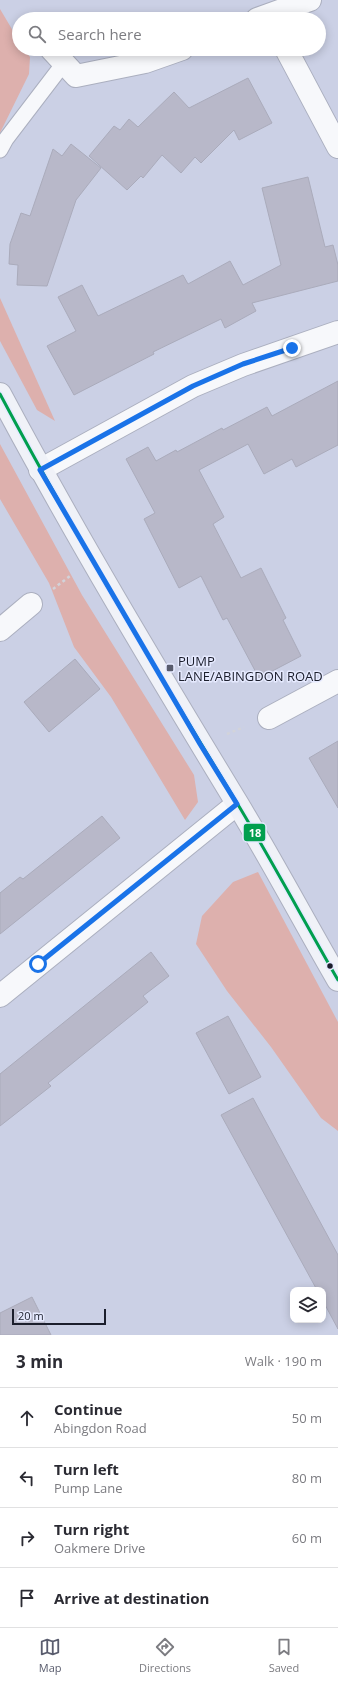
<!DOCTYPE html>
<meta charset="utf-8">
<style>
body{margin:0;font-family:"Open Sans",sans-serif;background:#f2f2f3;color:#2b2b33}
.controls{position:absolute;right:12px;bottom:12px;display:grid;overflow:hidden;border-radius:8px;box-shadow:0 2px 10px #0003}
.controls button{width:36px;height:36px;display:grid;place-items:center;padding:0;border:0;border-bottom:1px solid #e1e1e2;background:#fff;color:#2b2b33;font:20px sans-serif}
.scale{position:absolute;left:12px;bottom:10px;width:94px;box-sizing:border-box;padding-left:4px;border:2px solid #1b1e2c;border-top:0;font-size:11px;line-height:14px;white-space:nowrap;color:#1b1e2c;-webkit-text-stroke:3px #e6eaff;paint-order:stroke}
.stop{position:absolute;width:12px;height:12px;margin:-9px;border:3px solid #1a73e8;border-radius:50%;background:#fff}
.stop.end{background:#1a73e8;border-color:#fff;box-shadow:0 1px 4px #0008}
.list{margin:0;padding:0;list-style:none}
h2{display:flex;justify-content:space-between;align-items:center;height:52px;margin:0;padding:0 16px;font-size:17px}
h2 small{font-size:13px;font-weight:400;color:#7c7c81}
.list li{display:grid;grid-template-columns:26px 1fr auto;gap:12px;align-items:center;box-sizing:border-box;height:60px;padding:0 16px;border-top:1px solid #e1e1e2}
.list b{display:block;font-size:15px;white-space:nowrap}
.list p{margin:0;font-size:13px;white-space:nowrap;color:#7c7c81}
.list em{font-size:13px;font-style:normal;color:#7c7c81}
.icon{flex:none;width:22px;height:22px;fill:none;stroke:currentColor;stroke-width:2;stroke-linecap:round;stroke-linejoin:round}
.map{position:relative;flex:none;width:338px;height:1335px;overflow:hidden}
.search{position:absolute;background:#fff;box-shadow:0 2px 10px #0003;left:12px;right:12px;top:12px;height:44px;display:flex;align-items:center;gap:10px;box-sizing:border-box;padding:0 14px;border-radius:22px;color:#7c7c81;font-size:15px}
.sheet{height:292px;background:#fff}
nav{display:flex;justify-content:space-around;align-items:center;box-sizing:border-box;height:56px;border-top:1px solid #e1e1e2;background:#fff;font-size:11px;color:#7c7c81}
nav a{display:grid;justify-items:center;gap:2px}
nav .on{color:#595c6d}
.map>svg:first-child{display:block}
.green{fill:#ddb0ad}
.building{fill:#b8b8c9;stroke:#aaabbb}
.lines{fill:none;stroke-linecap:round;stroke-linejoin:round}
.lane-casing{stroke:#abafbf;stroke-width:17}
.street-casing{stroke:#abafbf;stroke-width:24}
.secondary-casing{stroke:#abafbf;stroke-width:24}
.path{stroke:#d2d3da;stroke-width:2.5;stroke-dasharray:3 3;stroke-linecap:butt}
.lane{stroke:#f7f8fb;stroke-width:15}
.street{stroke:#f7f8fb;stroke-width:22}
.secondary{stroke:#f0f2f8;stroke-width:22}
.bus-1-casing{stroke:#e6eaff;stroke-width:6}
.bus-1{stroke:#019f4f;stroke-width:3}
.route{stroke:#1a73e8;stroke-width:5}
.poi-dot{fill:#595c6d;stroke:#e6eaff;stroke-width:1.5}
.bus-dot{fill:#1b1e2c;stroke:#e6eaff;stroke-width:1.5}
.labels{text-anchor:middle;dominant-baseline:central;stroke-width:3;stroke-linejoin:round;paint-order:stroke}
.poi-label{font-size:13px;fill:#1b1e2c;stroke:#e6eaff;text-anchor:start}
.line-badge{stroke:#e6eaff;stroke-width:1.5}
.badge-label{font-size:11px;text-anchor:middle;font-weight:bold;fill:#fff}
</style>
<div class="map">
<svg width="338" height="1335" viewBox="0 0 338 1335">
<rect width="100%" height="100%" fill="#cbd0e5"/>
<g class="green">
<polygon points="0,9 19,41 19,49 24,49 30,57 29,74 0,133"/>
<polygon points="0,298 55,421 37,410 0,341"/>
<polygon points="0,444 82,595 194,775 198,802 185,820 111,697 74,647 49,583 0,499"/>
<polygon points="258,872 338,1022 338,1131 321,1118 271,1047 227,991 196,944 202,916 233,882"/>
</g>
<g class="building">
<polygon points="248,78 272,123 239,140 234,130 201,163 195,157 181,173 162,155 143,178 141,176 127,190 89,156 114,126 120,130 129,119 138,127 174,92 189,108"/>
<polygon points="71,144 101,168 76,200 47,286 17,285 18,265 9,264 10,244 21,213 30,216 53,149 62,156"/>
<polygon points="308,177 325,247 333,245 338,265 338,281 252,303 256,311 225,328 221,319 153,352 154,354 74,395 47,346 76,331 58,297 82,285 98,316 183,275 188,284 230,261 243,285 281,265 262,188"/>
<polygon points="338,381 338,445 296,467 292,459 264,474 248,444 199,470 224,517 213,524 241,578 261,568 286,618 283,620 301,656 259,678 227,618 223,620 201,576 179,588 144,519 155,513 126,459 148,447 156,461 176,450 177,452 222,428 223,430 267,407 272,416"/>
<polygon points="75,659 100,689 49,732 24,702"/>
<polygon points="338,741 338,808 309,758"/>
<polygon points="102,816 120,838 0,934 0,893 20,877 23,879"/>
<polygon points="151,952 169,976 143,996 148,1002 48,1083 51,1086 0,1126 0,1074"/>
<polygon points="228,1016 261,1077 229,1094 196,1033"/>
<polygon points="253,1098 338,1255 338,1329 323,1301 323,1290 317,1290 221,1115"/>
<polygon points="32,1297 51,1335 0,1335 0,1313"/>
</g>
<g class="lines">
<defs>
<polyline id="lane" points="0,150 6,139 64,63"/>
<g id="street">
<polyline points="257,19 310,0"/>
<polyline points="51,49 76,76 145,62 182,49"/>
<polyline points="286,49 338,147"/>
<polyline points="40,470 193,386 243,365 338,332"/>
<polyline points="0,630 31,604"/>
<polyline points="269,718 338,681"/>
<polyline points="0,996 237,804"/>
</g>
<path id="secondary" d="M 0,394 C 74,533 155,668 237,803 C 272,861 304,921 338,980"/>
</defs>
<use href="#lane" class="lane-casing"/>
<use href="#street" class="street-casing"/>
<use href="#secondary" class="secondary-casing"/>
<g class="path">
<polyline points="53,589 70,576"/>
<polyline points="227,734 244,727"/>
</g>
<use href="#lane" class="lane"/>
<use href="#street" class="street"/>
<use href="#secondary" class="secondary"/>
<defs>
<path id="bus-1" d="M 0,394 C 74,533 155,668 237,803 C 272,861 304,921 338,980"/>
</defs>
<use href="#bus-1" class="bus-1-casing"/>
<use href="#bus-1" class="bus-1"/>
</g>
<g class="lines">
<polyline class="route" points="38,964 237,804 200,744 40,470 193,386 243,364 292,348"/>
</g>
<rect class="poi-dot" x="166" y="664" width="8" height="8" rx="2"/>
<circle class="bus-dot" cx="330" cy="966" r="3.5"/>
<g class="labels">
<g class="poi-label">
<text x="178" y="661">PUMP<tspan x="178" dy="15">LANE/ABINGDON ROAD</tspan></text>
</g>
</g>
<rect class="line-badge" x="243" y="823" width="23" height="19" rx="4" fill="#019f4f"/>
<g class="badge-label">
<text x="255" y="837">18</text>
</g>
</svg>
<div class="controls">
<button><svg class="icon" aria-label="layers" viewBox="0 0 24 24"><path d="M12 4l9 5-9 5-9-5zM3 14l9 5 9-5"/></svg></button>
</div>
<div class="scale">20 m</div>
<div class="stop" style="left:38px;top:964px"></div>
<div class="stop end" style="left:292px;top:348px"></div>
<div class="search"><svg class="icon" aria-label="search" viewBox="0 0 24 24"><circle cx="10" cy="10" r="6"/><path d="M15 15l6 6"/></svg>Search here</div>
</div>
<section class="sheet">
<h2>3 min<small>Walk · 190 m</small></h2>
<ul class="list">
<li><svg class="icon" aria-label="ahead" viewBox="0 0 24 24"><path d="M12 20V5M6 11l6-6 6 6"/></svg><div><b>Continue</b><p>Abingdon Road</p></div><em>50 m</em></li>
<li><svg class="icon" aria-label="left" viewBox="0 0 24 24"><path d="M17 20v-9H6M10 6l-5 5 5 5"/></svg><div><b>Turn left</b><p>Pump Lane</p></div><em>80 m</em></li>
<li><svg class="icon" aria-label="right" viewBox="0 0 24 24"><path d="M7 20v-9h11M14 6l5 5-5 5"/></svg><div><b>Turn right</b><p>Oakmere Drive</p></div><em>60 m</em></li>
<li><svg class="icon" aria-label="arrive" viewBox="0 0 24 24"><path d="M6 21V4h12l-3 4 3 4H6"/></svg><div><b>Arrive at destination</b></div></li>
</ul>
</section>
<nav>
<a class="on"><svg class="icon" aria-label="map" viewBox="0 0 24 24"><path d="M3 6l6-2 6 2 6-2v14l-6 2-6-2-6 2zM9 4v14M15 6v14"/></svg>Map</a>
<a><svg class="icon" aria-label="directions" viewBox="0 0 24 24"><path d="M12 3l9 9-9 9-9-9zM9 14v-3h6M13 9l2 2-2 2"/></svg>Directions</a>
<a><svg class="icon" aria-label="saved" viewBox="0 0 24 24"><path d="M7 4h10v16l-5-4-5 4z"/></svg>Saved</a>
</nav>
